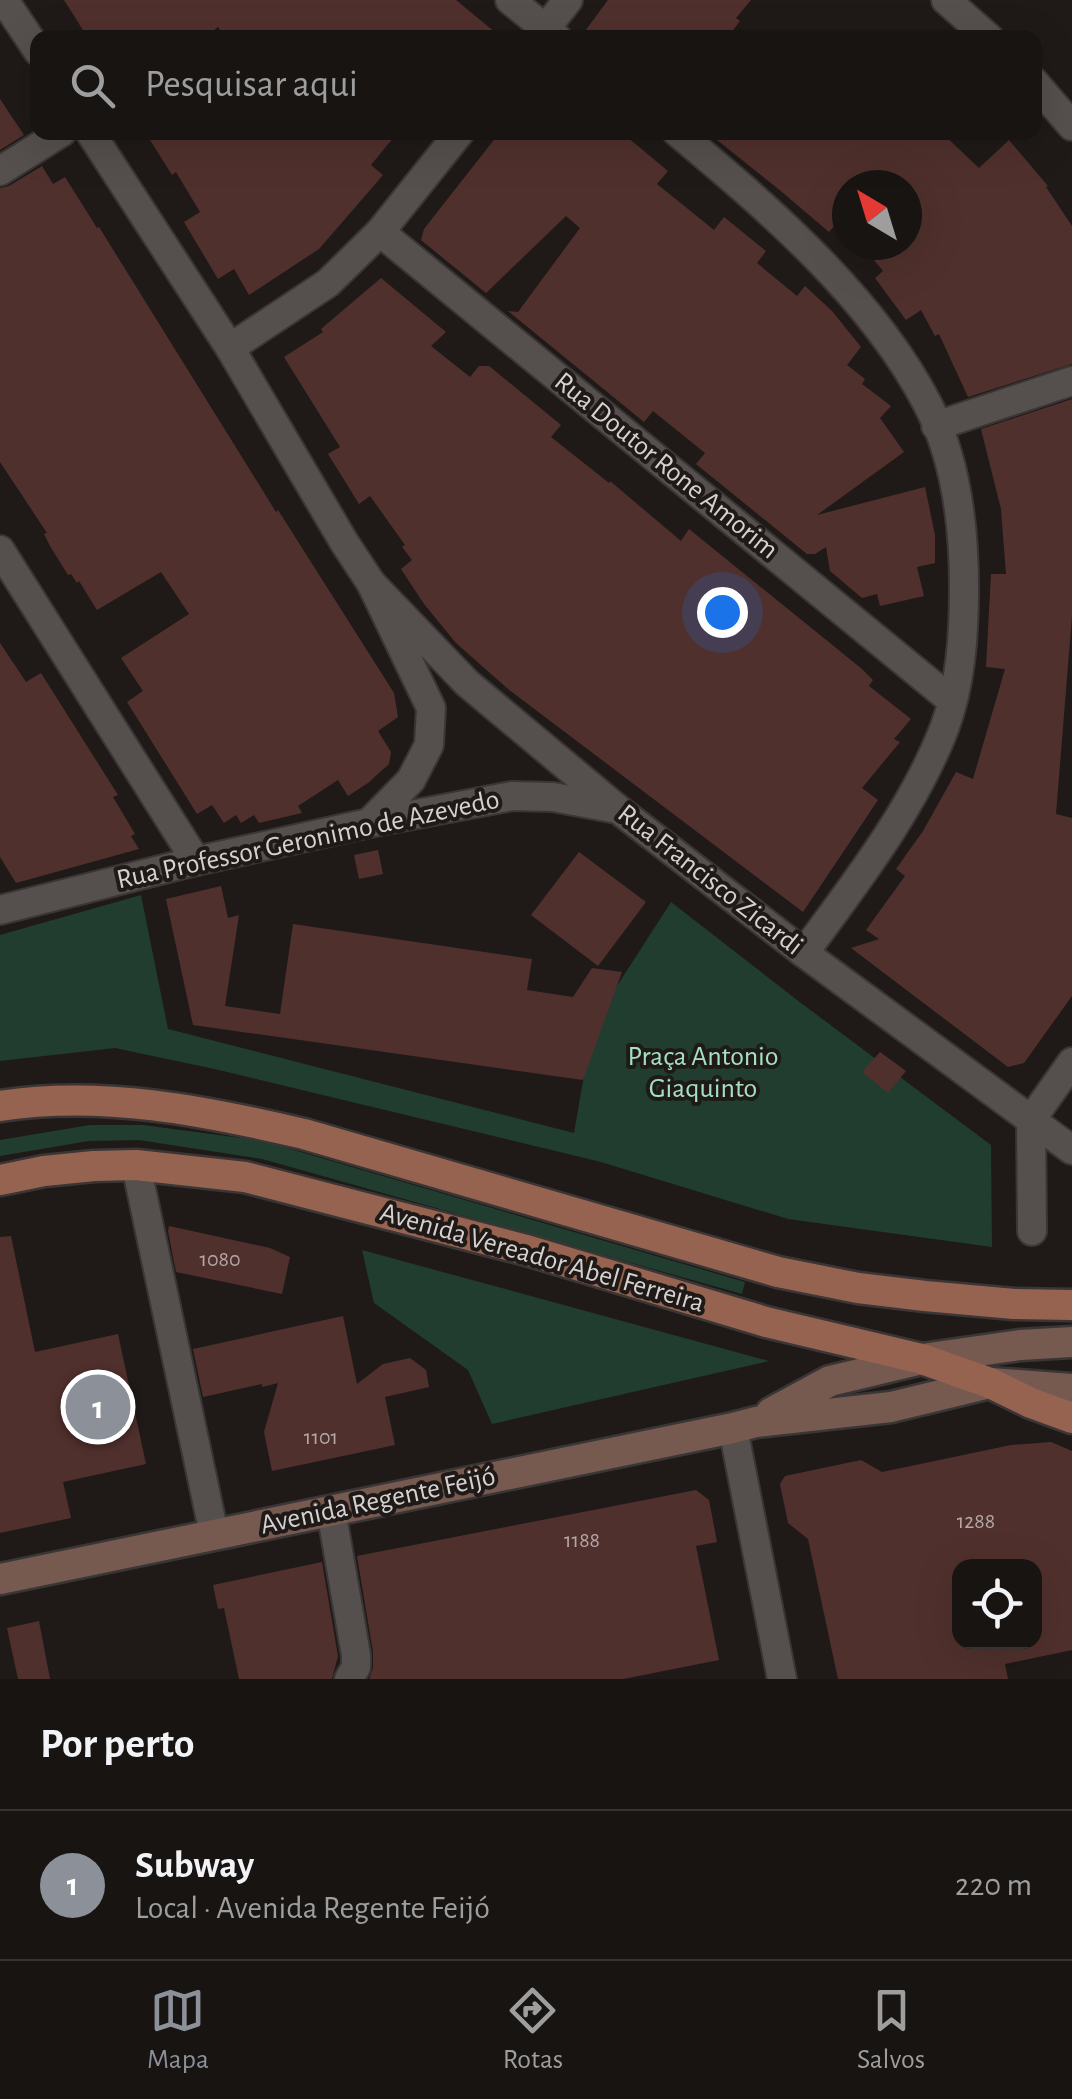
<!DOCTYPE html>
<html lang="pt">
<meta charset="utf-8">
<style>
body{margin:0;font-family:"Alegreya Sans",sans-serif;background:#201d1b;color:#f1f3f6}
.controls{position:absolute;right:30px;bottom:30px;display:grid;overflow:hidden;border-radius:20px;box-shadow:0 10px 40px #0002}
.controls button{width:90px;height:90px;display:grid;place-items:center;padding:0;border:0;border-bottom:2px solid #363332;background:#171412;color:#f1f3f6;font:50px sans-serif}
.compass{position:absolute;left:832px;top:170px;width:90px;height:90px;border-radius:50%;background:#171412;box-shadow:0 10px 40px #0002;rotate:322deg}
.you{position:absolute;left:722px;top:612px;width:35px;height:35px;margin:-25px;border:8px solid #fff;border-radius:50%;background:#1a73e8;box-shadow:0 0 0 15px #1a73e833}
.badge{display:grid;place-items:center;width:65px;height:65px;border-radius:50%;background:#8c9099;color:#fff;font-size:32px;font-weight:700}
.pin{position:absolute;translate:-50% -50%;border:5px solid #fff;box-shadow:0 2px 10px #0006}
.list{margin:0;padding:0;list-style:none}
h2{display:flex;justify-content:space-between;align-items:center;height:130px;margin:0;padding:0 40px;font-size:42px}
h2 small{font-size:32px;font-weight:400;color:#9e9e9f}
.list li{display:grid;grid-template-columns:65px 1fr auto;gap:30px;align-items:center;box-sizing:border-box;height:150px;padding:0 40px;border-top:2px solid #363332}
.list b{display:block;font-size:38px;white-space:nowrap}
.list p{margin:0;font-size:32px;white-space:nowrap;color:#9e9e9f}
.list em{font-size:32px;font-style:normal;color:#9e9e9f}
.icon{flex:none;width:55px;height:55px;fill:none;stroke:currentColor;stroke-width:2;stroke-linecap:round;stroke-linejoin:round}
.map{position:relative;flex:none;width:1072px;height:1679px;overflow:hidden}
.search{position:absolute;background:#171412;box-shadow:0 10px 40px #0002;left:30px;right:30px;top:30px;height:110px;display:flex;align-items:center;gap:25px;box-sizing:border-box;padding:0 35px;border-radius:20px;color:#9e9e9f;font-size:38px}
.sheet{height:280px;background:#171412}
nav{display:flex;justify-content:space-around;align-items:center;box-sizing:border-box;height:140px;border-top:2px solid #363332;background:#171412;font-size:28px;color:#9e9e9f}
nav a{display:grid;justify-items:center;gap:5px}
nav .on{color:#8c9099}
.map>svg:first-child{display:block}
.green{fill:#203d2f}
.building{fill:#50302d;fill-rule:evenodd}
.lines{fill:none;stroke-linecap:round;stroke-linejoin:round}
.minor-casing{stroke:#3a3635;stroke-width:32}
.secondary-casing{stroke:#3a3635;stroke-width:35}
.primary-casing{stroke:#3a3635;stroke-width:35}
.minor{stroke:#554f4d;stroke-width:28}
.secondary{stroke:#76594f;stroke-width:30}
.primary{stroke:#976351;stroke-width:30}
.labels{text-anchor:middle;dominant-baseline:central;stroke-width:8;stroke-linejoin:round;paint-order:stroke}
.number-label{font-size:22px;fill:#b4a9a7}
.street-label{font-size:28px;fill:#d5d1d0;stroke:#1f1a18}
.park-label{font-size:28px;fill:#a3e1c0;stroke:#1f1a18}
</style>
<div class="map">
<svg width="1072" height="1679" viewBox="0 0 1072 1679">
<rect width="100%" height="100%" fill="#1f1a18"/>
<g class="green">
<polygon points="141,895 168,1029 574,1133 588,1052 615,989 671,902 797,1000 991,1145 992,1247 788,1219 601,1162 219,1070 115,1048 0,1061 0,935"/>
<polygon points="90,1125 143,1125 263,1141 745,1282 742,1294 262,1159 139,1140 89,1141 0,1156 0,1140"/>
<polygon points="362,1250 769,1361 492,1424 468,1370 374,1303"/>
</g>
<g class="building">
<polygon points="64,0 456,0 502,38 225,38 218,27 204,38 88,38"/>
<polygon points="608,0 751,0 736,18 740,21 727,38 580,38"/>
<polygon points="0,99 24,135 0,150"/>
<polygon points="145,132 398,132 371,165 383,175 319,249 249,295 234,269 218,279 184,222 200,212 176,172 172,175"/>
<polygon points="500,132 621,132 668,171 657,184 714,230 724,217 766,251 757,263 797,296 805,286 832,311 861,347 847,365 865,379 862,384 891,406 880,418 904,452 817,515 925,487 935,535 935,563 917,567 924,596 880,606 877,594 862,598 830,571 826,547 815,554 807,554 696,464 705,453 653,411 644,422 508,311 518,312 580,228 566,216 486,293 421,240 424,229"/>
<polygon points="707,132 941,132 979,168 1009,140 1048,186 1046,187 1072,226 1072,364 968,397 939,334 935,336 921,310 906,320 875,278 883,271 862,245 907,245 907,185 847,185 847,211 829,232 782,192"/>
<polygon points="42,166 53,184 65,177 97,228 99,227 276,512 278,510 394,693 398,717 378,731 391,752 389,764 368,783 348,796 338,780 298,806 302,813 259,823 254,815 241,823 236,815 224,823 212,805 197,814 127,702 143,691 121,658 189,614 161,572 97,610 79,581 77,583 71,574 68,575 50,546 44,534 47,533 0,462 0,188 9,186"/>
<polygon points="381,278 446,332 431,346 470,377 479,366 489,366 561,425 551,437 609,483 610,481 681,541 689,529 862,669 873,680 869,686 911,719 894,739 900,742 862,788 878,800 803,912 508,689 456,643 424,604 401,569 412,560 402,547 405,545 370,496 359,504 328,454 340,447 284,357 323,332 321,329"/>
<polygon points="1072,399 1072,616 1056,814 1072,818 1072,996 1024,1063 1008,1067 851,948 879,939 866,930 905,876 896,869 923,831 956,772 973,779 1005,669 986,667 991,574 1006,574 1001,509 981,429"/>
<polygon points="0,643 26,682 41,673 118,795 113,797 135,834 131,836 139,849 16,883 0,857"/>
<polygon points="378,850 383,874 359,879 354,855"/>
<polygon points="579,852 646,902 598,966 531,915"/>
<polygon points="221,886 228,918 239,915 225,1006 280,1014 293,924 532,959 527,990 573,997 592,968 622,972 583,1080 193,1025 166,899"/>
<polygon points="880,1052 906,1071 888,1093 862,1072"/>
<polygon points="169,1226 270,1248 290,1257 282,1294 176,1272 168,1231"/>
<polygon points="11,1236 35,1352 118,1334 146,1464 63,1482 71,1518 0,1533 0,1237"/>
<polygon points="343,1316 357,1384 383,1364 410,1358 426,1370 429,1387 385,1397 395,1445 272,1471 264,1432 278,1383 262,1387 262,1384 203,1397 193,1349"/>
<path d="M 1051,1442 L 1072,1451 L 1072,1650 L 1005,1664 L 1008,1679 L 838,1679 L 808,1539 L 788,1523 L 780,1484 L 785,1476 L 861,1460 L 882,1472 L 1011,1445 ZM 960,1566 L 1034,1566 L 1034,1642 L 960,1642 Z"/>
<polygon points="696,1490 709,1500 717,1542 696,1546 719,1660 623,1679 369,1679 373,1668 373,1652 357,1556"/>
<polygon points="322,1562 338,1656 332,1679 239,1679 224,1608 218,1609 213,1585"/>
<polygon points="39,1621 50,1679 18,1679 7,1628"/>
</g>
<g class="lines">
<defs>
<g id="minor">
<polyline points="4,0 38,51"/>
<polyline points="510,0 557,38"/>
<polyline points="946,0 989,38"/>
<polyline points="538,38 568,0"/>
<polyline points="1034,82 1072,126"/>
<polyline points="90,132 230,348 344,542 371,583 431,708 429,745 411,780 369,823"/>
<path d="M 677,132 C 769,209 871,296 927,403 C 956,458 964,526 964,587 C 964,635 961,684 944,729 C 912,811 856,882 804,953"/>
<polyline points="0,171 62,132"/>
<polyline points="380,232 951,700"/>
<polyline points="230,348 328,283 380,232 460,132"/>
<polyline points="936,426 1072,381"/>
<polyline points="0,550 196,861"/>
<polyline points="371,583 467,683 619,810 804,953 1072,1150"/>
<polyline points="0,910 196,861 369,823 512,796 553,797 612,808"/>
<polyline points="136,1165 214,1534"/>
<polyline points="1032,1231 1031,1120 1072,1062"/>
<polyline points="733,1428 782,1679"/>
<polyline points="331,1510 356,1655 356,1667 349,1679"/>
</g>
<g id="secondary">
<polyline points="771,1413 830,1381 922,1359 1020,1345 1072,1342"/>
<polyline points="0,1579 733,1428 756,1422 891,1407 990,1383 1072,1389"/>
</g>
<g id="primary">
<path d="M 0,1106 C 101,1090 206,1111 304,1134 L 778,1272 L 858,1288 L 925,1296 L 1014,1304 L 1072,1305"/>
<polyline points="0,1180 44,1171 94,1166 136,1165 245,1177 530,1251 766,1322 922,1359 990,1383 1031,1403 1072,1418"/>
</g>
</defs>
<use href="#minor" class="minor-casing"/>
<use href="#secondary" class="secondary-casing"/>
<use href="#primary" class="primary-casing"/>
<use href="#minor" class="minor"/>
<use href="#secondary" class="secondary"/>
<use href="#primary" class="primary"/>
</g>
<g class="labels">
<g class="number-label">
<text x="220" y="1259">1080</text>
<text x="321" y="1437">1101</text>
<text x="976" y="1521">1288</text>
<text x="582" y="1540">1188</text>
</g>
<g class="street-label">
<text transform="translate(666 466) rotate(39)">Rua Doutor Rone Amorim</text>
<text transform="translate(308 840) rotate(-12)">Rua Professor Geronimo de Azevedo</text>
<text transform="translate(710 880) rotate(38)">Rua Francisco Zicardi</text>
<text transform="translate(542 1258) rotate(16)">Avenida Vereador Abel Ferreira</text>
<text transform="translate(378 1501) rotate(-12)">Avenida Regente Feijó</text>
</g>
<g class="park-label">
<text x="703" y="1057">Praça Antonio<tspan x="703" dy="32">Giaquinto</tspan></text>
</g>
</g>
</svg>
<div class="controls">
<button><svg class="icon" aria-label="locate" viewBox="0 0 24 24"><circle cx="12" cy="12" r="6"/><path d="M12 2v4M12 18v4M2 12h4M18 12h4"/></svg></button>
</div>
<svg class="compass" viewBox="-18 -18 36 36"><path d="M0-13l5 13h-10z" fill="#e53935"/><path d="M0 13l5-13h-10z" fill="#9e9e9f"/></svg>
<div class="you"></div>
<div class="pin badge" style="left:98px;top:1407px">1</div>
<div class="search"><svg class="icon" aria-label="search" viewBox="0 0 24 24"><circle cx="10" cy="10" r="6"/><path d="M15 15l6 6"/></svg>Pesquisar aqui</div>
</div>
<section class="sheet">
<h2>Por perto<small></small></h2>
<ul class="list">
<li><span class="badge">1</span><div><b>Subway</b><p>Local · Avenida Regente Feijó</p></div><em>220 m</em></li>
</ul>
</section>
<nav>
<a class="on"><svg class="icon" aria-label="map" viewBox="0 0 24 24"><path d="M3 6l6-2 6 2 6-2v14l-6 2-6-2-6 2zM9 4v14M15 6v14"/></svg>Mapa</a>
<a><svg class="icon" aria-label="directions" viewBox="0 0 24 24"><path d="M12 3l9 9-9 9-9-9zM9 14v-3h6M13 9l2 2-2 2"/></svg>Rotas</a>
<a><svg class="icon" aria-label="saved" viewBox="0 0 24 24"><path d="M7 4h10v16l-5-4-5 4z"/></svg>Salvos</a>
</nav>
